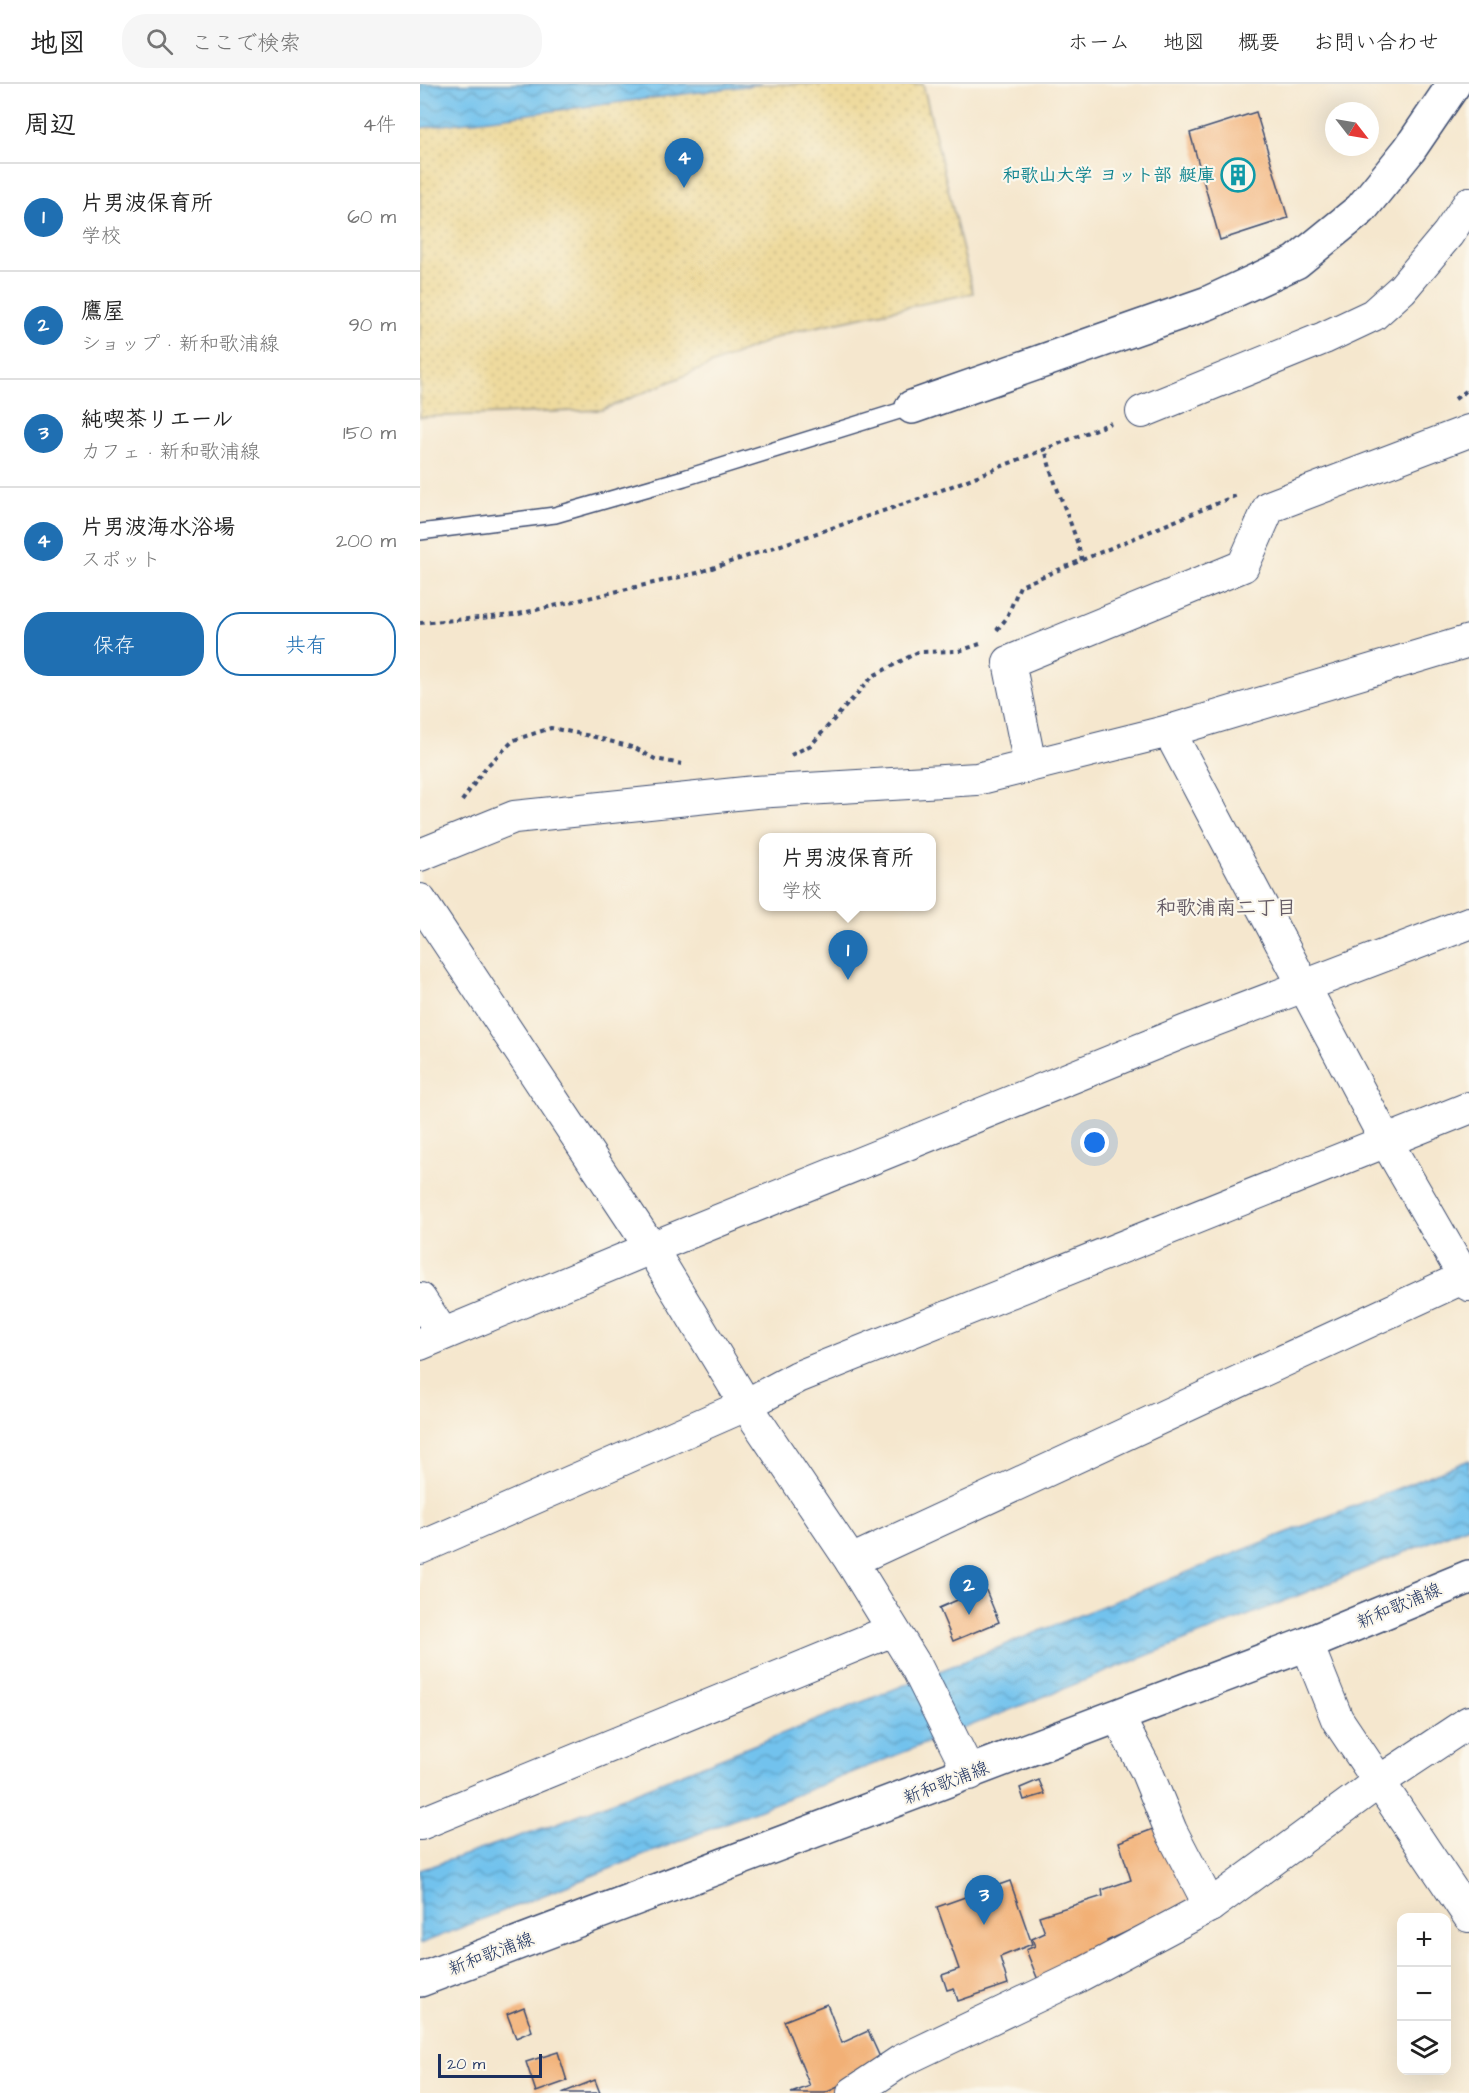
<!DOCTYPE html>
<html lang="ja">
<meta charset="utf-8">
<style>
body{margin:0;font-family:"Architects Daughter","Klee One",sans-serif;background:#f6f6f6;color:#222}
.controls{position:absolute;right:18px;bottom:18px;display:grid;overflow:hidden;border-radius:12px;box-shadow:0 6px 24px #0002}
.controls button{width:54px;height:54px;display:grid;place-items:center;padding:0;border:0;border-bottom:2px solid #e0e0e0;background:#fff;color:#222;font:30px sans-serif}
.compass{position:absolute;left:905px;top:18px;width:54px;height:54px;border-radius:50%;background:#fff;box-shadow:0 6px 24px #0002;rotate:121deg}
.scale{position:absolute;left:18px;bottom:15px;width:104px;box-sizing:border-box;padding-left:6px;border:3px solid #1b2f5e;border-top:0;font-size:16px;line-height:21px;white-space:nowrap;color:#1b2f5e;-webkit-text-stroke:4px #fbf7ec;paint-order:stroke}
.you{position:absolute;left:675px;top:1059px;width:21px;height:21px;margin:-15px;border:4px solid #fff;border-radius:50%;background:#1a73e8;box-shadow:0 0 0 9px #1a73e833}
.badge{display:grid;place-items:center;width:39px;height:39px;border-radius:50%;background:#1f6fb2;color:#fff;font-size:20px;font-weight:700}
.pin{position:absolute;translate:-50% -50px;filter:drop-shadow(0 2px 3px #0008)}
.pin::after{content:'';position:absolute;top:32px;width:21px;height:18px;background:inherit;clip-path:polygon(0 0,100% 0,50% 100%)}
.popup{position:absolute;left:339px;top:749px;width:177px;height:78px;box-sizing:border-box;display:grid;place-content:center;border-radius:12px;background:#fff;filter:drop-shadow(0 2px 4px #0005);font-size:20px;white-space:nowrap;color:#767676}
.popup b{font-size:22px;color:#222}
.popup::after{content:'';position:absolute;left:50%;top:100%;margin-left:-12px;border:12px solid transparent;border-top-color:#fff}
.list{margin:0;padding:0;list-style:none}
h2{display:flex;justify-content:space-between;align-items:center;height:78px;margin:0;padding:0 24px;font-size:26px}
h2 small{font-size:20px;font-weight:400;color:#767676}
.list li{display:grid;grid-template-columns:39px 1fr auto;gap:18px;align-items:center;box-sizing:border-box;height:108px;padding:0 24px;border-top:2px solid #e0e0e0}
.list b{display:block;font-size:22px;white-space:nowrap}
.list p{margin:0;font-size:20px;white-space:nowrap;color:#767676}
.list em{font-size:20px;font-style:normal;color:#767676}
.actions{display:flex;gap:12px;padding:18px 24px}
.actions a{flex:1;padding:14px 0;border:2px solid #1f6fb2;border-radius:24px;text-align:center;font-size:21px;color:#1f6fb2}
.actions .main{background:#1f6fb2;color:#fff}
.icon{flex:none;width:33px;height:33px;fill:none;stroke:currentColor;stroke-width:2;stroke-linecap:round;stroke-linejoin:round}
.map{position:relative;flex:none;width:1049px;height:2009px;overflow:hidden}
header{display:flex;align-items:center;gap:36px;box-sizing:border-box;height:84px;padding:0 30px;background:#fff;border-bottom:2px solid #e0e0e0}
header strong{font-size:28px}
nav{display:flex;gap:33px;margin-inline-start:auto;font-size:21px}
.search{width:420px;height:54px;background:#f6f6f6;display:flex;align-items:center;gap:15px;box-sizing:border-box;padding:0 21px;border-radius:24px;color:#767676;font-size:22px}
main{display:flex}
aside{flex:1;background:#fff}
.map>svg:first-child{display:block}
.sand{fill:url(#sand-dots);stroke:#84847e;stroke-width:1.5}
.water{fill:url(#water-waves);stroke:#4678a6;stroke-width:1.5}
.building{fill:#f2b076}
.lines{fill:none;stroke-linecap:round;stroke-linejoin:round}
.service-casing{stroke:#3c4b6f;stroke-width:18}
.minor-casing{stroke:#3c4b6f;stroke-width:34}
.tertiary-casing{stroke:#3c4b6f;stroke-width:36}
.secondary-casing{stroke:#3c4b6f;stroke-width:36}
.path{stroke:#3c4b6f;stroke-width:4;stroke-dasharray:4.5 4.5;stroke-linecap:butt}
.service{stroke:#fff;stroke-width:15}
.minor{stroke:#fff;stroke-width:32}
.tertiary{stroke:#fff;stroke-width:33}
.secondary{stroke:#fff;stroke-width:33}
.labels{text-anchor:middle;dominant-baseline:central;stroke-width:4.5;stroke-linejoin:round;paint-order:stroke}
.culture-label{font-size:18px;font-weight:bold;fill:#0d838f;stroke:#fbf7ec;text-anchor:end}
.street-label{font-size:18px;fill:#1b2f5e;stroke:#fbf7ec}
.neighbourhood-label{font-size:20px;font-weight:bold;fill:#665c66;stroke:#fbf7ec}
</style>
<header>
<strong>地図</strong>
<div class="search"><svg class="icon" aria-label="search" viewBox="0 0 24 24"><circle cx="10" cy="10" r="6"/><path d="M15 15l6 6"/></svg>ここで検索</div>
<nav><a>ホーム</a><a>地図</a><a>概要</a><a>お問い合わせ</a></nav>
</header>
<main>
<aside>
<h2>周辺<small>4件</small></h2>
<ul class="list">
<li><span class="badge">1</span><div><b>片男波保育所</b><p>学校</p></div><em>60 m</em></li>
<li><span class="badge">2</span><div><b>鷹屋</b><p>ショップ · 新和歌浦線</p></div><em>90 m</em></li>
<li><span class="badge">3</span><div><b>純喫茶リエール</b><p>カフェ · 新和歌浦線</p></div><em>150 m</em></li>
<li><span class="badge">4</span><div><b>片男波海水浴場</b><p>スポット</p></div><em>200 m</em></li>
</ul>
<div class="actions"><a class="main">保存</a><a>共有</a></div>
</aside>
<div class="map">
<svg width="1049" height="2009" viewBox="0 0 1049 2009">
<defs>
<pattern id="sand-dots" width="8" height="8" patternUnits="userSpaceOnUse" patternTransform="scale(1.5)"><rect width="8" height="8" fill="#eeda9e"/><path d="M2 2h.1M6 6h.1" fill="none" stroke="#ccbb8a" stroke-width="1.8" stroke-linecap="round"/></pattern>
<pattern id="water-waves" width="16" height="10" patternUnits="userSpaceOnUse" patternTransform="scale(1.5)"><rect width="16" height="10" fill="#72c2ed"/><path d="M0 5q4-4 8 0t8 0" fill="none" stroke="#5d9ec3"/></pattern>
</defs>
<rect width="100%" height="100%" fill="#fbf7ec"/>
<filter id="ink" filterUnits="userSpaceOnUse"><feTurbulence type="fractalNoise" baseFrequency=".0167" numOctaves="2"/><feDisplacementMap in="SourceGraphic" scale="12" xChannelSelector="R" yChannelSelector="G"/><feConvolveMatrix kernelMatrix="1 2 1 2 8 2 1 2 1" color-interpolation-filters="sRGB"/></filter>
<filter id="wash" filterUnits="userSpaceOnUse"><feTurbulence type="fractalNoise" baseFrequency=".008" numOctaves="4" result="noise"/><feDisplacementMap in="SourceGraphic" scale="24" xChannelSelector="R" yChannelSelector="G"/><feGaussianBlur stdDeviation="1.35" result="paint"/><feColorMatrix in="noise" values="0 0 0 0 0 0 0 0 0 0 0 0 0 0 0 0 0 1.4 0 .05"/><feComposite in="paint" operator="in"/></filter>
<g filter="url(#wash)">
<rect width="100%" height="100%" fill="#f5e7ce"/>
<polygon class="sand" points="0,0 503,0 553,209 367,249 182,326 0,333"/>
<g class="water">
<polygon points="0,0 342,0 0,44"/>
<polygon points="1049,1376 1049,1442 872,1514 0,1860 0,1786 138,1739"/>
</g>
<g id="blocks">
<g class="building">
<polygon points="836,28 868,134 800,156 770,49"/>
<polygon points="565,1504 579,1538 533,1557 519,1524"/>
<polygon points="619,1696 625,1710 604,1716 600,1704"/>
<polygon points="736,1744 772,1818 687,1857 688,1866 618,1896 606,1866 615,1862 612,1855 625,1849 619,1832 683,1812 682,1806 711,1796 699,1758"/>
<polygon points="590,1797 612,1860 580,1873 588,1900 538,1917 534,1904 527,1906 522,1891 539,1885 517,1823"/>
<polygon points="407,1920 422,1959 448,1947 464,1982 405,2009 371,2009 390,2002 364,1937"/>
<polygon points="104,1923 112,1947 96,1954 87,1930"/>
<polygon points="138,1968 147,1997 116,2008 106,1978"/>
<polygon points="175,1996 180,2009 142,2009"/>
</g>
</g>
</g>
<g filter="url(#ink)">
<use href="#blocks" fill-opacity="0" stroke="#3c4b6f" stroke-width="1.5"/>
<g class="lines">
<defs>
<polyline id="service" points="0,448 135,431 264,394 492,323"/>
<g id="minor">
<polyline points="722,328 904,254 953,231 982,205 1028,150 1049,119"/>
<polyline points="749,647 966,1057 1049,1201"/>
<polyline points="610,681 589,578 823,482 849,423 1049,347"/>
<polyline points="0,771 94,733 335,708 557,695 749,647 1049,557"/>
<polyline points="0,816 231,1164 326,1321 431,1477 497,1584 550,1690"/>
<polyline points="0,1215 23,1250"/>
<polyline points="0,1260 231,1164 766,947 1049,839"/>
<polyline points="0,1464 326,1321 378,1293 1049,1024"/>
<polyline points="431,1477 1049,1191"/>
<polyline points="887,1560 917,1635 1049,1832"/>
<polyline points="698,1633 726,1686 751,1747 790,1822"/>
<polyline points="0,1740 473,1546"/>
<polyline points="433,2009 481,1977 655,1894 790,1822 960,1697 1049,1638"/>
</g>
<polyline id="tertiary" points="492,323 788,219 876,178 941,125 989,66 1034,0"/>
<polyline id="secondary" points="0,1896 887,1560 1049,1493"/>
</defs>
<use href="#service" class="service-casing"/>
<use href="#minor" class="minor-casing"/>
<use href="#tertiary" class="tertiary-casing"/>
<use href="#secondary" class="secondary-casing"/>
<g class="path">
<polyline points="1035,315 1049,305"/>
<polyline points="662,476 817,411"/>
<polyline points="0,539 94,531 277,489 499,415 691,339"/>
<path d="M 577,546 L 586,535 L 600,502 L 662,476 C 653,437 633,403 625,364"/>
<polyline points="371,671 391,661 453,592 498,568 539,567 560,560"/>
<polyline points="42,717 66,683 94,656 131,644 171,652 215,664 235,675 262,680"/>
</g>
<use href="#service" class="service"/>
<use href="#minor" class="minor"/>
<use href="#tertiary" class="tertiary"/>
<use href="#secondary" class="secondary"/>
</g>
</g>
<defs>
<symbol id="building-ring" viewBox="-11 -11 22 22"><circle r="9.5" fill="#fbf7ec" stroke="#0f9aa8" stroke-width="1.5"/><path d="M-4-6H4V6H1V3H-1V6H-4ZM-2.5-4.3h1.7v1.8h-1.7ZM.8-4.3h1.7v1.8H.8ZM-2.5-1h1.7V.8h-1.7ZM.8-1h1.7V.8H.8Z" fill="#0f9aa8"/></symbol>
</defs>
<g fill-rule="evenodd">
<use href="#building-ring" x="799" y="72" width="38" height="38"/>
</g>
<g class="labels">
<g class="culture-label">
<text x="795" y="91">和歌山大学 ヨット部 艇庫</text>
</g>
<g class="street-label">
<text transform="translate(979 1522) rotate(-23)">新和歌浦線</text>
<text transform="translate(526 1699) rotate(-21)">新和歌浦線</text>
<text transform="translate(71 1870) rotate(-21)">新和歌浦線</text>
</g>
<g class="neighbourhood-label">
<text x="806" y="824">和歌浦南二丁目</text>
</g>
</g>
</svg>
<div class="controls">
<button>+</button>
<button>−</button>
<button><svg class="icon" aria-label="layers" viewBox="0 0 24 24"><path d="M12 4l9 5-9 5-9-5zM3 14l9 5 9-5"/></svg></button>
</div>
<svg class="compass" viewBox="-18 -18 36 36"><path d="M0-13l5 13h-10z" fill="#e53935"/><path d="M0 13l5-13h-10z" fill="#767676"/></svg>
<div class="scale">20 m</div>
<div class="you"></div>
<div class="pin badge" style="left:428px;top:896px">1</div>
<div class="popup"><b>片男波保育所</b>学校</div>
<div class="pin badge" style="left:549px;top:1531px">2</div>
<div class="pin badge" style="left:564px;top:1841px">3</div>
<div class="pin badge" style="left:264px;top:104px">4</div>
</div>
</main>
